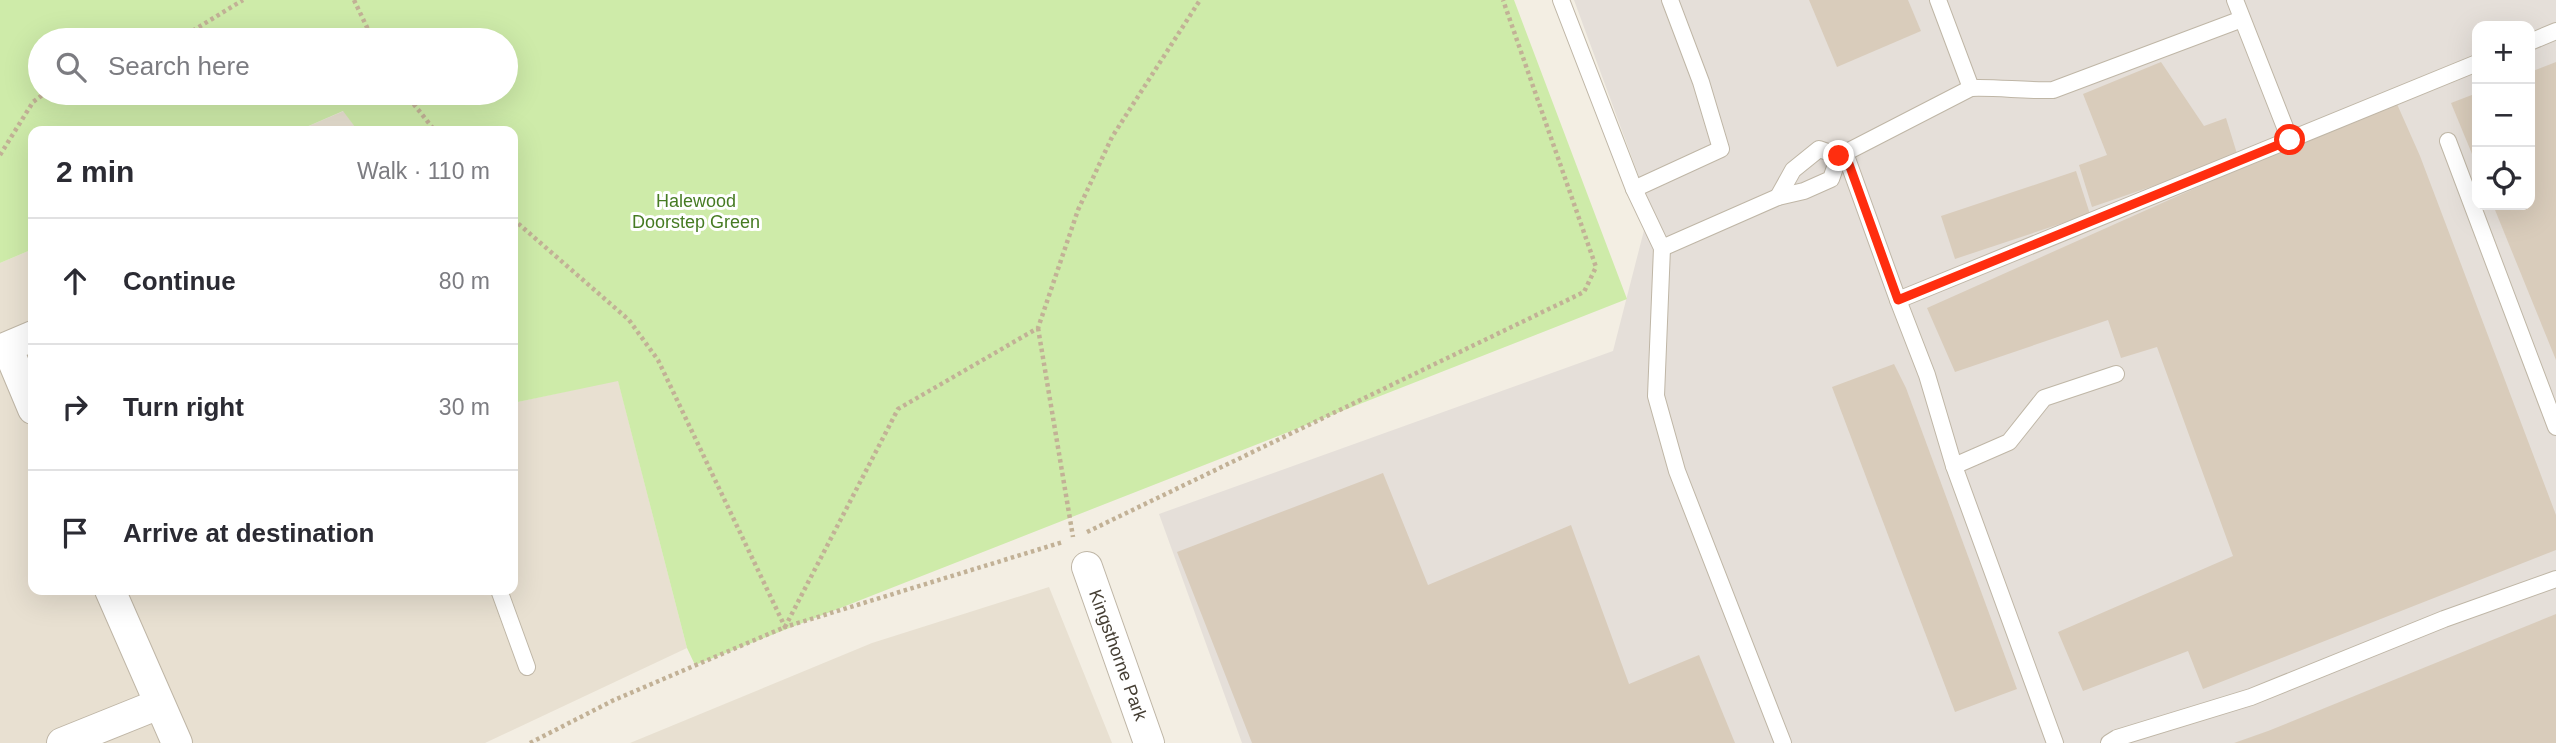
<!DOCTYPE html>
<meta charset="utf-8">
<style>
body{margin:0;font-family:Helvetica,sans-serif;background:#f2f2f3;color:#2b2b33}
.controls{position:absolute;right:21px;top:21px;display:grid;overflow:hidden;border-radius:14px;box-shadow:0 7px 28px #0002}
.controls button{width:63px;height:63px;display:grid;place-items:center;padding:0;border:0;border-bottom:2px solid #e1e1e2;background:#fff;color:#2b2b33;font:35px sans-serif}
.stop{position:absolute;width:21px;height:21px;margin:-16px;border:5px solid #ff2e0f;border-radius:50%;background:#fff}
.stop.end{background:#ff2e0f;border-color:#fff;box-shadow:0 2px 7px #0008}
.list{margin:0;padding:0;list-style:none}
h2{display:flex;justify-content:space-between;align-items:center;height:91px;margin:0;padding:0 28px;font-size:30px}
h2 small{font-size:23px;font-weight:400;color:#7c7c81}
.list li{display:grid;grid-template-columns:46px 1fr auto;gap:21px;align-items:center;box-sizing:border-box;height:126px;padding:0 28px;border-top:2px solid #e1e1e2}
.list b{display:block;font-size:26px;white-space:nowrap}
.list em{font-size:23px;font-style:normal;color:#7c7c81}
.icon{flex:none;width:38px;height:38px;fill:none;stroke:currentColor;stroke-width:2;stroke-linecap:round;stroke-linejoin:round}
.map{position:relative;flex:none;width:2556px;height:743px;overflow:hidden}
.search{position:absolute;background:#fff;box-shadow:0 7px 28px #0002;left:28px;top:28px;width:490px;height:77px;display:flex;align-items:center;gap:18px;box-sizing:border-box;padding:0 24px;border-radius:38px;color:#7c7c81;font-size:26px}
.panel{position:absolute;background:#fff;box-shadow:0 7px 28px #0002;left:28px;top:126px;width:490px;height:469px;border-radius:14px}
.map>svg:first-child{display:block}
.residential{fill:#e8e0d1}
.industrial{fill:#e5dfd9;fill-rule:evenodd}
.green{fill:#ceeba9;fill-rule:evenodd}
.building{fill:#d9ccbb}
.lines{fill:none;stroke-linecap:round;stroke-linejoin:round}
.lane-casing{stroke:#bfb6a6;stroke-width:18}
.street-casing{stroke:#bfb6a6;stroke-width:32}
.path{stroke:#c2b196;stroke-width:4.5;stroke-dasharray:3.5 3.5;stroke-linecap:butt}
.lane{stroke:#fff;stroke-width:16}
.street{stroke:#fff;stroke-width:30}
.route{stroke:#ff2e0f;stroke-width:9}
.labels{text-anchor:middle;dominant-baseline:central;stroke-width:6;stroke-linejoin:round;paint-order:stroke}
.park-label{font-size:18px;fill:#467b23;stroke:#fff}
.street-label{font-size:18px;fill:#453e33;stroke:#fff}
</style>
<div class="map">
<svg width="2556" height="743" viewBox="0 0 2556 743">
<rect width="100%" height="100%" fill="#f3eee3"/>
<g class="residential">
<polygon points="344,111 358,131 297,131"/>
<polygon points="33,249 33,590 513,590 513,403 618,380 687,648 485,743 0,743 0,263"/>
<polygon points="1049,587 1112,743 630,743 872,643"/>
</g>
<path class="industrial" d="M 1574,0 L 2556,0 L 2556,743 L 1242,743 L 1159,514 L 1613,351 L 1650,207 ZM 2477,26 L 2530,26 L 2530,205 L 2477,205 Z"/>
<path class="green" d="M 0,0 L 1514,0 L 1627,299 L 695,665 L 687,648 L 618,381 L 513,403 L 513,131 L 358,131 L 343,111 L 297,131 L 33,131 L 33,249 L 0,263 ZM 40,40 L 506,40 L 506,93 L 40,93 Z"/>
<g class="building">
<polygon points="1809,0 1908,0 1921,31 1837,67"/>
<polygon points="2161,62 2204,126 2226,118 2238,157 2092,207 2079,165 2107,155 2083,94"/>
<polygon points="2556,62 2556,360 2493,205 2530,205 2530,72"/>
<polygon points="2477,93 2477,166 2451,103"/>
<polygon points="2397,104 2420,156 2556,515 2556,550 2203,689 2188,651 2083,691 2058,632 2233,556 2157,347 2121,358 2108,320 1955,372 1927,308 2328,129"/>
<polygon points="2076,171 2090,214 1955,259 1941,216"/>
<polygon points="1894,364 1906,388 2017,689 1955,712 1832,387"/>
<polygon points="1383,473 1428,585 1571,525 1629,684 1699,655 1735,743 1252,743 1177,552"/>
<polygon points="2556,614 2556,743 2234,743 2268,731"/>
</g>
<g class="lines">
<defs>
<g id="lane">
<polyline points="1561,0 1634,189 1662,248 1656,396 1677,471 1783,743"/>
<polyline points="1938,0 1971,88"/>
<polyline points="2235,0 2290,140"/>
<polyline points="2530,42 2556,31"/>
<polyline points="2448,141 2556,427"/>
<polyline points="1845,153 1898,300 2477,63"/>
<polyline points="1634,189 1721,149 1701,82 1670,0"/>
<path d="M 1778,197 L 1793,170 L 1819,149 L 1839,156 L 1971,88 C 1998,87 2025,91 2053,90 L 2242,19"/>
<polyline points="1662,248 1778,197 1804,191 1831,179 1839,156"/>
<polyline points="1898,300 1927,375 1954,466 2055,743"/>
<polyline points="1954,466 2009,442 2044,398 2116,374"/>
<polyline points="499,590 527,667"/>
<polyline points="2109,743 2117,738 2251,697 2444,619 2556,579"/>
</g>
<g id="street">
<polyline points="33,336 7,347 33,409"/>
<polyline points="1087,567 1149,743"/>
<polyline points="110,590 177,743"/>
<polyline points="62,743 159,704"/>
</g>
</defs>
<use href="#lane" class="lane-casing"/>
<use href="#street" class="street-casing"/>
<g class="path">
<polyline points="354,0 373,40"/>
<polyline points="152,40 189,33 243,0"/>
<polyline points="405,93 435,131"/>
<polyline points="0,155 33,102 45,93"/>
<polyline points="513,219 629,320 658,360 785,627 1063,542"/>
<polyline points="1038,328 1073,537"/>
<polyline points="1087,532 1584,292 1596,267 1503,0"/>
<polyline points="530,743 614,700 785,627 898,409 1038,328 1078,210 1112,137 1200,0"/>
</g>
<use href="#lane" class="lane"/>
<use href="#street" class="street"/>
</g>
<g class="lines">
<polyline class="route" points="1839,156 1845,153 1898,300 2290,140"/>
</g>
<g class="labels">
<g class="park-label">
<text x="696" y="201">Halewood<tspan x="696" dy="21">Doorstep Green</tspan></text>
</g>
<g class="street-label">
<text transform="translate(1118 655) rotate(70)">Kingsthorne Park</text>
</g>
</g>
</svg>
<div class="controls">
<button>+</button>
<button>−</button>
<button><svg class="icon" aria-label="locate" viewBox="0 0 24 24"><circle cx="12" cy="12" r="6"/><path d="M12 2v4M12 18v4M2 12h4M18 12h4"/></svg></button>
</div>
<div class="stop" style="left:2290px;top:140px"></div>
<div class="stop end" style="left:1839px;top:156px"></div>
<div class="search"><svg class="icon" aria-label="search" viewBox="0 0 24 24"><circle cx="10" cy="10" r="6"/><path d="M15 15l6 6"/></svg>Search here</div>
<section class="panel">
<h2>2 min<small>Walk · 110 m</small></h2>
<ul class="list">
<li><svg class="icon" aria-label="ahead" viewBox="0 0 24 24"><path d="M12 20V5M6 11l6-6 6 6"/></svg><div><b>Continue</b></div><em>80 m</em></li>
<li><svg class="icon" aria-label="right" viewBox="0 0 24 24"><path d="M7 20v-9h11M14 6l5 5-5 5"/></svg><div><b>Turn right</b></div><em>30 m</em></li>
<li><svg class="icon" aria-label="arrive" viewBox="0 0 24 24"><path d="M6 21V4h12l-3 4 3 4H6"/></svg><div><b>Arrive at destination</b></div></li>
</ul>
</section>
</div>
